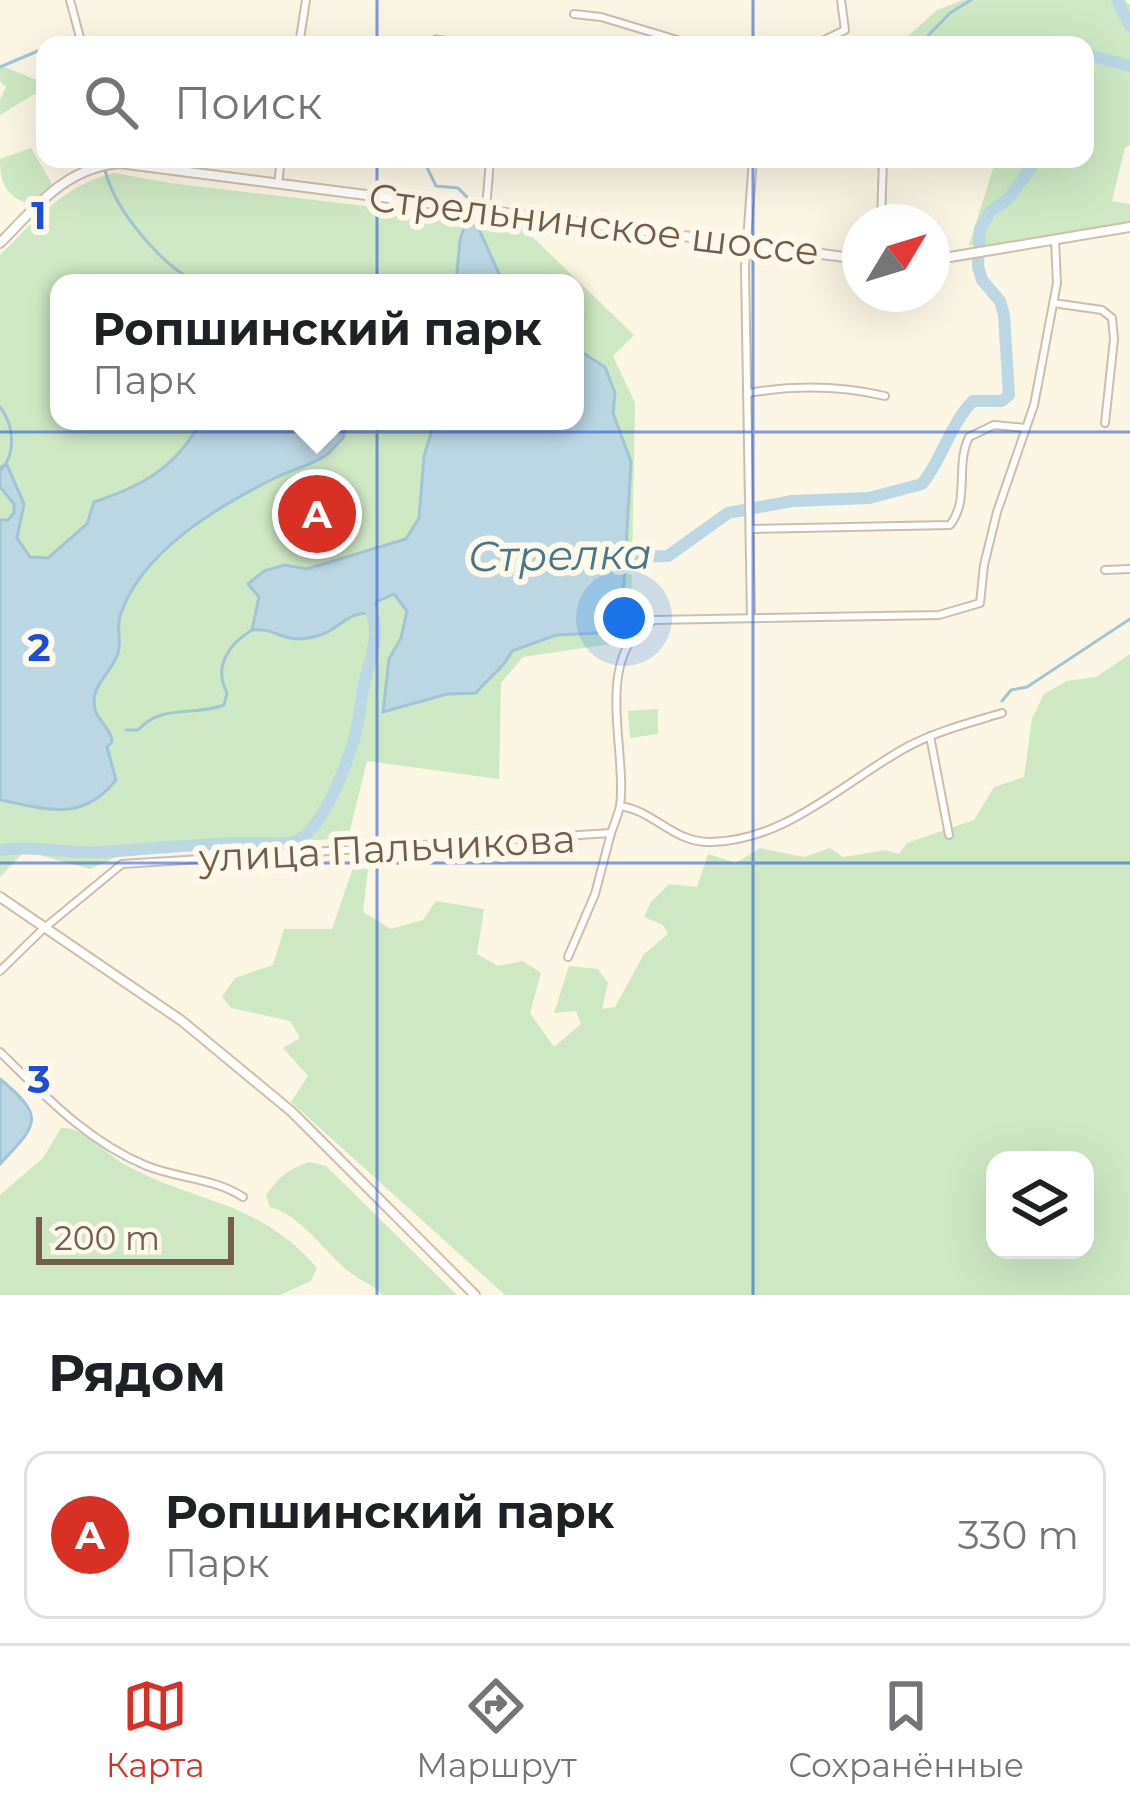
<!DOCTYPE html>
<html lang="ru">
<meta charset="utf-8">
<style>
body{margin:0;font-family:Montserrat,sans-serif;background:#f6f6f6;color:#202124}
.controls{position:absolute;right:36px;bottom:36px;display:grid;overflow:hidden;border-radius:24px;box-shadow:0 12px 48px #0002}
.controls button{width:108px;height:108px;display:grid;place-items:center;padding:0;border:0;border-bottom:3px solid #e0e0e0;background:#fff;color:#202124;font:60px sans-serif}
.compass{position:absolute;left:842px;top:204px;width:108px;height:108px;border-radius:50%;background:#fff;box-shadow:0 12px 48px #0002;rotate:52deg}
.scale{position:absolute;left:36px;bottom:30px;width:198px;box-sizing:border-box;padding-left:12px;border:6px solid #725e4b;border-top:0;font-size:33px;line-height:42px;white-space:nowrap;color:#725e4b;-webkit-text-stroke:9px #fef9ea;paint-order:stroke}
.you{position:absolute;left:624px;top:618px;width:42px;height:42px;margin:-30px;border:9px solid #fff;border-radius:50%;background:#1a73e8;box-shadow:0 0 0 18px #1a73e833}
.badge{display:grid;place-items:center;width:78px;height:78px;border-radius:50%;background:#d93025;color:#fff;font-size:39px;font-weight:700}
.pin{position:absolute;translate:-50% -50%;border:6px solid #fff;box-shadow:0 3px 12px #0006}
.popup{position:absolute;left:50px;top:274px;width:534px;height:156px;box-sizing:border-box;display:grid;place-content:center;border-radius:24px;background:#fff;filter:drop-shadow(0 3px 9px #0005);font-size:39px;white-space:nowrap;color:#757577}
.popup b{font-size:45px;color:#202124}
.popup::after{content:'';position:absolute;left:50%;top:100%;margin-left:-24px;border:24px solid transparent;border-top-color:#fff}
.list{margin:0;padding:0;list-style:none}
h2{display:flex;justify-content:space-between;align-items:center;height:156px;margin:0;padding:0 48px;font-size:51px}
h2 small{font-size:39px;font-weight:400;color:#757577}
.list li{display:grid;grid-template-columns:78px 1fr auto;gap:36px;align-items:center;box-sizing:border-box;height:168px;margin:0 24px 24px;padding:0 24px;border:3px solid #e0e0e0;border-radius:24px}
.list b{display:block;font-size:45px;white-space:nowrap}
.list p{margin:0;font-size:39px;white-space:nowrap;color:#757577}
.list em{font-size:39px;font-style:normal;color:#757577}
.icon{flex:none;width:66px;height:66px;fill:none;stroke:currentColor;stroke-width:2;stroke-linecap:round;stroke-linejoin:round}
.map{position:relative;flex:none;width:1130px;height:1295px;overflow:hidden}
.search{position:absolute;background:#fff;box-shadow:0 12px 48px #0002;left:36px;right:36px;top:36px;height:132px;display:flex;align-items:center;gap:30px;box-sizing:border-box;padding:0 42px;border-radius:24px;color:#757577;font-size:45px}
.sheet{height:348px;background:#fff}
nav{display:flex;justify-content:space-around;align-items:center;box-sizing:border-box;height:168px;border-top:3px solid #e0e0e0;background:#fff;font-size:33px;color:#757577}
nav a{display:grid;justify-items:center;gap:6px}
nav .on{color:#d93025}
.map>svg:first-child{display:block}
.green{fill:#cde8c3;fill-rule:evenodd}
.water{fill:#bad7e3;stroke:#a0c5d4;stroke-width:3}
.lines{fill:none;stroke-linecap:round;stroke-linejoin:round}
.stream{stroke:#a0c5d4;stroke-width:3}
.river{stroke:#bad7e3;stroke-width:12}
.minor-casing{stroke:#ccbeab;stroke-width:10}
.secondary-casing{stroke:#cebfa9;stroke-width:12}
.minor{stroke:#fff;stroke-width:6}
.secondary{stroke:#fff;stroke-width:8}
.grid{fill:none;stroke:#1d4ed8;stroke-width:3;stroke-opacity:0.55}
.labels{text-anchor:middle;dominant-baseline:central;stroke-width:12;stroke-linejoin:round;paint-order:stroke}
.street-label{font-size:39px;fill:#725e4b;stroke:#fef9ea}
.water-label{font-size:42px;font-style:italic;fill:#49778a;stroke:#fef9ea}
.grid-label{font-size:39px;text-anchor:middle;font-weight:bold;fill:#1d4ed8;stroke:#fef9ea;stroke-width:12;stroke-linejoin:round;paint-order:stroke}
</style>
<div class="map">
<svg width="1130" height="1295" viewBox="0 0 1130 1295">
<rect width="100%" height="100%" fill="#fbf5e4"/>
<g class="green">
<polygon points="963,0 1125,0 1130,5 1130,145 1125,148 1112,201 1130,204 1130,221 995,246 969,245 996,159 1085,159 1085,45 898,45 937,10"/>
<polygon points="0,65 39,81 43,89 0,115 0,99 6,87 0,81"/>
<path d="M 31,148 L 52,184 L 30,204 C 6,197 0,183 0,159 Z"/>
<path d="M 115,173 L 169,183 L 519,224 L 634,335 L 613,356 L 635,403 L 631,625 L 611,644 L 523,657 L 501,683 L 499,779 L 367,761 L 348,838 L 125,853 L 90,869 L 25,851 L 0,877 L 0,255 C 36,220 64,184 115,173 ZM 59,283 L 575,283 L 575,421 L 59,421 Z"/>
<path d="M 1130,654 L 1130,1295 L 505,1295 L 291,1102 L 308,1076 L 283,1048 L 300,1038 L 290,1021 L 231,1008 L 222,997 L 235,978 L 273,965 L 284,929 L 332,929 L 354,865 L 368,870 L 363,912 L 391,929 L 423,920 L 436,901 L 484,909 L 477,954 L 498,966 L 523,961 L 541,973 L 530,1013 L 554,1047 L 581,1024 L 576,1011 L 554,1013 L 569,966 L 598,969 L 608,983 L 602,1009 L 615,1007 L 644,954 L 668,934 L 663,925 L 644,917 L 651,902 L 669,884 L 697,887 L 708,854 L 736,863 L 760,848 L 804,857 L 830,848 L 843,857 L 886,850 L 899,854 L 907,843 L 974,820 L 994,787 L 1024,777 L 1032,719 L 1044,694 L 1067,681 L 1096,677 ZM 995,1160 L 1085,1160 L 1085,1250 L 995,1250 Z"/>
<polygon points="658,709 658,734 630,738 628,711"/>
<path d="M 61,1128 C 86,1127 103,1152 124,1164 C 195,1204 258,1199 317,1268 L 311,1281 L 280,1295 L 0,1295 L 0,1195 L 43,1158 Z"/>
<path d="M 309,1162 L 326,1166 L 457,1295 L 382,1295 C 373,1284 362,1282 351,1273 C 323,1252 304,1217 270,1207 L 266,1196 C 278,1177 289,1169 309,1162 Z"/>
</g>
<g class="water">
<polygon points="472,222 478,227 503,283 456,283 460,240 465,225"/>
<path d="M 575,348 L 605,367 L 615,393 L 613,413 L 631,462 L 621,632 L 556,635 L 512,651 C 503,669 489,677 476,693 L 447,694 L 383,712 L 389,659 L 401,638 L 407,611 L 394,594 L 376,602 L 374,614 C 349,609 340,629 320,635 C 283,647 279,627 252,630 L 259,597 L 248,584 L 264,571 L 284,565 L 307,569 L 406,539 L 419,518 L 424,456 L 435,421 L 575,421 Z"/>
<path d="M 201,421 L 347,421 L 343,438 L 328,454 C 312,465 294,469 277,477 C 220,505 141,551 120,616 C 116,629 122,640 118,653 C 113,670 94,683 94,702 C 94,720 111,726 112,742 L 107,747 L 116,780 C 81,824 45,808 0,800 L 0,520 L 8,520 L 14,513 L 14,504 L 0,487 L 0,467 L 7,465 L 24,504 L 17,538 L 30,557 L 48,558 L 87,524 L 94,502 C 142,486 176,468 201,421 Z"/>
<path d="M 0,1079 C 46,1117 38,1124 0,1164 Z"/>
</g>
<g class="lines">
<g class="stream">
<polyline points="422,45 435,36 512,45"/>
<polyline points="919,45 950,13 971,0"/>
<polyline points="0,67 45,48"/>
<path d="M 103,159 C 108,204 158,262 197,283"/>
<polyline points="423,159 436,186 458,188 472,202"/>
<polyline points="470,214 472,222"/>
<path d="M 0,407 C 14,425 17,454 0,471"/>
<polyline points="1002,701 1011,690 1027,687 1130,619"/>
<path d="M 126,730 L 138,730 C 163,703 193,717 224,705 L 227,693 C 213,666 229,644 252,630"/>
</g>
<g class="river">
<polyline points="1117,0 1130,26"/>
<polyline points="1085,54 1130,66"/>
<path d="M 611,557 L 668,556 L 728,513 L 792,501 L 869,498 L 922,484 C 943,458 950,424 973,401 L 1002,401 L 1009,395 L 1004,315 L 1000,301 L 982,280 L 978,266 L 980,229 L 990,212 L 1009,198 L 1037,159"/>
<path d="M 0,850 C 34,845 68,854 102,852 C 155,849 206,842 259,843 C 274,843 292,847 304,836 C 332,812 358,739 361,702 C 364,670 386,634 368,605"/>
</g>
<defs>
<g id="minor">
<polyline points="70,0 82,45"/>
<polyline points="574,14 601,17 694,45"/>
<polyline points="299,45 306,0"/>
<polyline points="814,45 845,30 841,0"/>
<polyline points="85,159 85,168"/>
<polyline points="278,184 281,159"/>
<polyline points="486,210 490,159"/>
<polyline points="881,222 883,159"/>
<polyline points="1053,303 1102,310 1112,318 1114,339 1105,423"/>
<path d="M 748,393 C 795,385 838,385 885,396"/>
<path d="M 753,529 L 950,525 C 970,500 955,465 969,437 L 994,425 L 1026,428"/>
<polyline points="1105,570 1130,569"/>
<polyline points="751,618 745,268 753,159"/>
<polyline points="930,736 949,835"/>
<path d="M 620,806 C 655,811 673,843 711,842 C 786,841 845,781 907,747 C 937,731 969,723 1002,713"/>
<polyline points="568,957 595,894 611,833"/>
<path d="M 0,971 L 43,929 L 122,864 L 611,833 C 614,825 618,815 620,806 C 628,751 591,653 654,620 L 939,615 L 980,603 L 984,565 L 997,512 L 1034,405 L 1057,283 L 1055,240"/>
<path d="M 0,1052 C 45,1096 88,1142 147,1166 C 180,1179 214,1178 243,1197"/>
</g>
<g id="secondary">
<path d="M 0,243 C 36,207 65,168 119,163 L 860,259"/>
<polyline points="932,260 1130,227"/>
<polyline points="0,897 182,1021 292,1112 475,1295"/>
</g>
</defs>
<use href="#minor" class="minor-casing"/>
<use href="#secondary" class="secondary-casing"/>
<use href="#minor" class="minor"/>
<use href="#secondary" class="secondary"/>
</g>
<path class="grid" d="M 377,0 L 377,45M 753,0 L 753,45M 377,159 L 377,1295M 753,159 L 753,1295M 0,432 L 1130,432M 0,863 L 1130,863"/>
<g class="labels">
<g class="street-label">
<text transform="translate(594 224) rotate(7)">Стрельнинское шоссе</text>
<text transform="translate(387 848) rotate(-3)">улица Пальчикова</text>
</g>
<g class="water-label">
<text transform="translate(560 555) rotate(-1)">Стрелка</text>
</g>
</g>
<g class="grid-label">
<text x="39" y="229">1</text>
<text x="39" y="661">2</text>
<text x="39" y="1093">3</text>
</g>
</svg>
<div class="controls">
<button><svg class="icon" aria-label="layers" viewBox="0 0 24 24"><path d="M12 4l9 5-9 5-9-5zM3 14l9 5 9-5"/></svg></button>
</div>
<svg class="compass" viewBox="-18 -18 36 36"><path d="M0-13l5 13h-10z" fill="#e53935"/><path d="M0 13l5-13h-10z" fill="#757577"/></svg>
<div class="scale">200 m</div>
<div class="you"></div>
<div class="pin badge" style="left:317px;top:514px">A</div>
<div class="popup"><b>Ропшинский парк</b>Парк</div>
<div class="search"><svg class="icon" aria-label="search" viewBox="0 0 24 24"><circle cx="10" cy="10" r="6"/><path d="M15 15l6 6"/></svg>Поиск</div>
</div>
<section class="sheet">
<h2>Рядом<small></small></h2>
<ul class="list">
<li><span class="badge">A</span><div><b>Ропшинский парк</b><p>Парк</p></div><em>330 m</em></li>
</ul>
</section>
<nav>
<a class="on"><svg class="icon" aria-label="map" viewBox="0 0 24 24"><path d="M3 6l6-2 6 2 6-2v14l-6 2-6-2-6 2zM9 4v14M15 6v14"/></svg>Карта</a>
<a><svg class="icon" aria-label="directions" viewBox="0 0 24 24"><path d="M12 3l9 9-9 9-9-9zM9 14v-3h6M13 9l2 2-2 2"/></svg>Маршрут</a>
<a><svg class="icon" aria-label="saved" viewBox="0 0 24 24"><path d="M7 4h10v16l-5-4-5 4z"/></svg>Сохранённые</a>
</nav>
